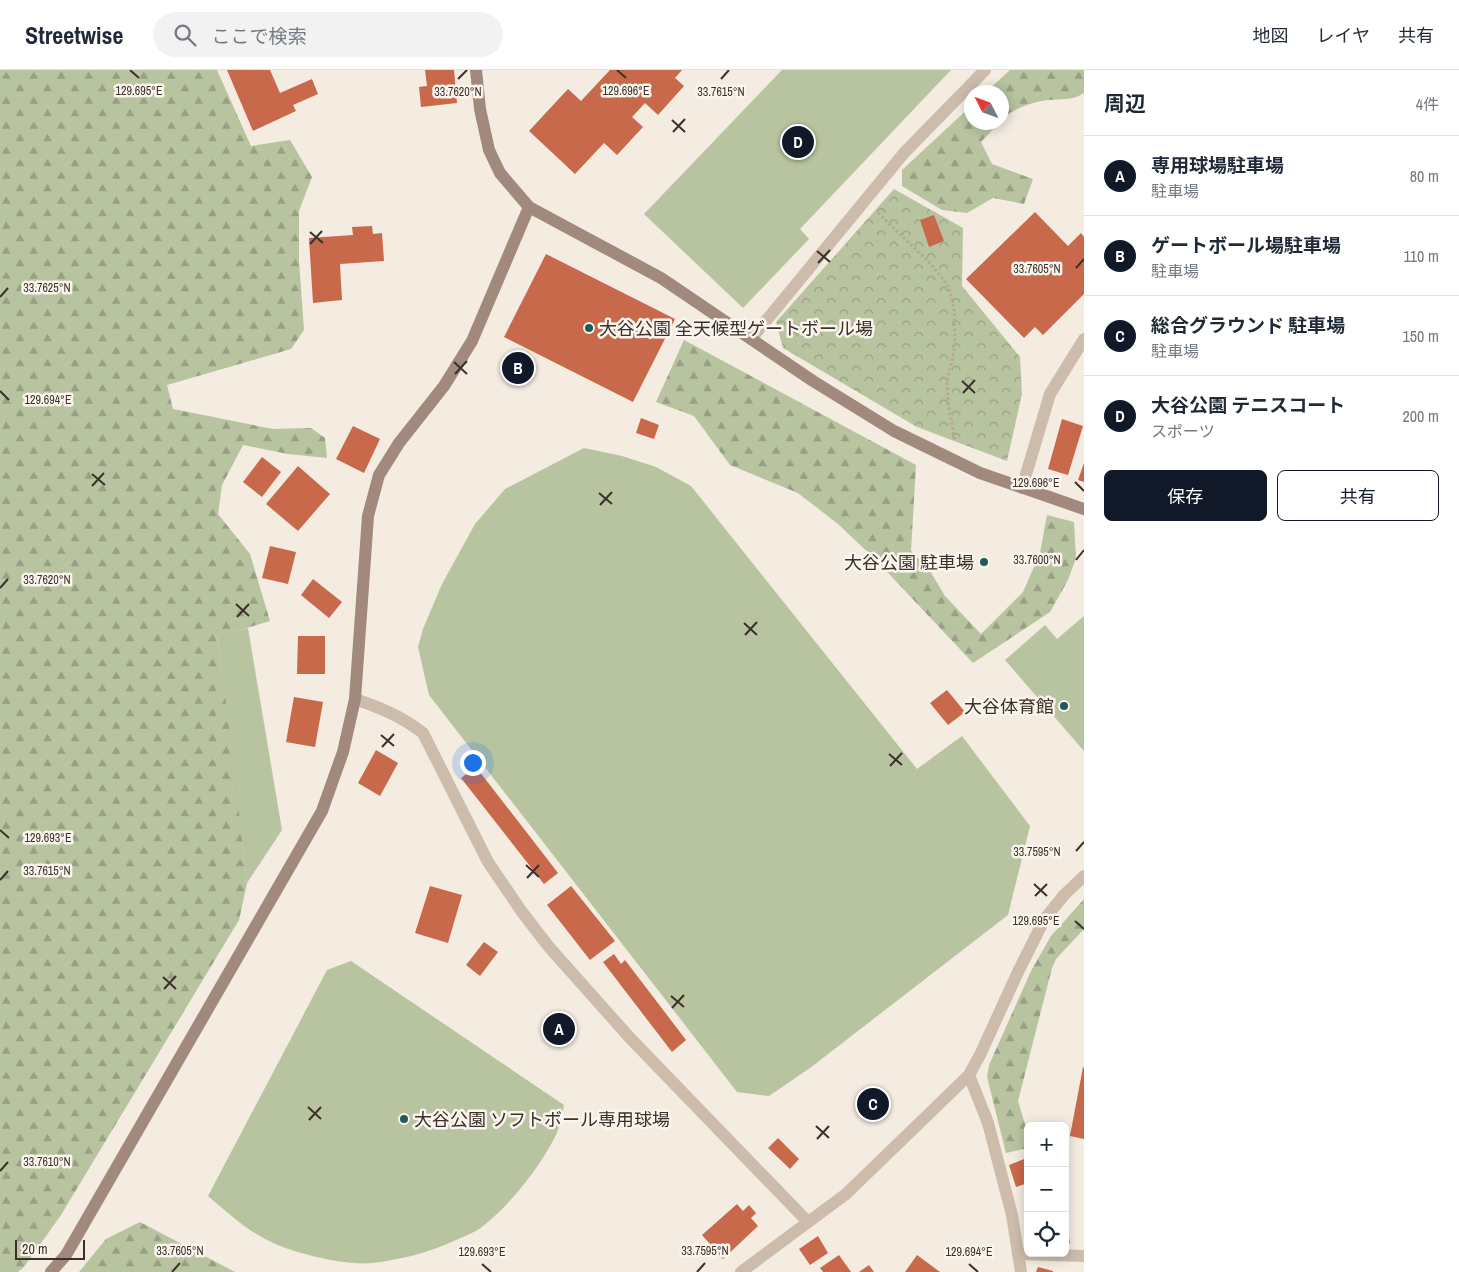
<!DOCTYPE html>
<html lang="ja">
<meta charset="utf-8">
<style>
body{margin:0;font-family:"Archivo Narrow","Noto Sans JP",sans-serif;background:#f2f2f3;color:#1f2937}
.controls{position:absolute;right:15px;bottom:15px;display:grid;overflow:hidden;border-radius:8px;box-shadow:0 2px 12px #0003}
.controls button{width:45px;height:45px;display:grid;place-items:center;padding:0;border:0;border-bottom:1px solid #e0e1e3;background:#fff;color:#1f2937;font:25px sans-serif}
.compass{position:absolute;left:964px;top:15px;width:45px;height:45px;border-radius:50%;background:#fff;box-shadow:0 2px 12px #0003;rotate:312deg}
.scale{position:absolute;left:15px;bottom:12px;width:70px;box-sizing:border-box;padding-left:5px;border:2px solid #3b302b;border-top:0;font-size:14px;line-height:18px;white-space:nowrap;color:#3b302b;-webkit-text-stroke:4px #fbf5ee;paint-order:stroke}
.you{position:absolute;left:472px;top:692px;width:18px;height:18px;margin:-12px;border:4px solid #fff;border-radius:50%;background:#1a73e8;box-shadow:0 0 0 8px #1a73e833}
.badge{display:grid;place-items:center;width:32px;height:32px;border-radius:50%;background:#111827;color:#fff;font-size:16px;font-weight:700}
.pin{position:absolute;translate:-50% -50%;border:2px solid #fff;box-shadow:0 1px 5px #0006}
.list{margin:0;padding:0;list-style:none}
h2{display:flex;justify-content:space-between;align-items:center;height:65px;margin:0;padding:0 20px;font-size:21px}
h2 small{font-size:16px;font-weight:400;color:#747a83}
.list li{display:grid;grid-template-columns:32px 1fr auto;gap:15px;align-items:center;box-sizing:border-box;height:80px;padding:0 20px;border-top:1px solid #e0e1e3}
.list b{display:block;font-size:19px;white-space:nowrap}
.list p{margin:0;font-size:16px;white-space:nowrap;color:#747a83}
.list em{font-size:16px;font-style:normal;color:#747a83}
.actions{display:flex;gap:10px;padding:15px 20px}
.actions a{flex:1;padding:11px 0;border:1px solid #111827;border-radius:8px;text-align:center;font-size:18px;color:#111827}
.actions .main{background:#111827;color:#fff}
.icon{flex:none;width:28px;height:28px;fill:none;stroke:currentColor;stroke-width:2;stroke-linecap:round;stroke-linejoin:round}
.map{position:relative;flex:none;width:1084px;height:1202px;overflow:hidden}
header{display:flex;align-items:center;gap:30px;box-sizing:border-box;height:70px;padding:0 25px;background:#fff;border-bottom:1px solid #e0e1e3}
header strong{font-size:24px}
nav{display:flex;gap:28px;margin-inline-start:auto;font-size:18px}
.search{width:350px;height:45px;background:#f2f2f3;display:flex;align-items:center;gap:12px;box-sizing:border-box;padding:0 18px;border-radius:28px;color:#747a83;font-size:19px}
main{display:flex}
aside{flex:1;background:#fff}
.map>svg:first-child{display:block}
.green{fill:#b8c4a0}
.forest{fill:url(#forest-firs)}
.park{fill:url(#park-crowns)}
.building{fill:#c8694b}
.lines{fill:none;stroke-linecap:round;stroke-linejoin:round}
.path{stroke:#b9a596;stroke-width:3;stroke-dasharray:2.5 2.5;stroke-linecap:butt}
.lane{stroke:#cdbbac;stroke-width:12}
.street{stroke:#cdbbac;stroke-width:12}
.secondary{stroke:#a18a7d;stroke-width:12}
.ticks{fill:none;stroke:#3b302b;stroke-width:2}
.poi-dot{fill:#1f5a5e;stroke:#fbf5ee;stroke-width:2}
.labels{text-anchor:middle;dominant-baseline:central;stroke-width:5;stroke-linejoin:round;paint-order:stroke}
.poi-label{font-size:18px;fill:#3b302b;stroke:#fbf5ee;text-anchor:start}
.ticks-label{font-size:12px;text-anchor:middle;fill:#3b302b;stroke:#fbf5ee;stroke-width:5;stroke-linejoin:round;paint-order:stroke}
</style>
<header>
<strong>Streetwise</strong>
<div class="search"><svg class="icon" aria-label="search" viewBox="0 0 24 24"><circle cx="10" cy="10" r="6"/><path d="M15 15l6 6"/></svg>ここで検索</div>
<nav><a>地図</a><a>レイヤ</a><a>共有</a></nav>
</header>
<main>
<div class="map">
<svg width="1084" height="1202" viewBox="0 0 1084 1202">
<defs>
<pattern id="forest-firs" width="22" height="20" patternUnits="userSpaceOnUse" patternTransform="scale(1.25)"><rect width="22" height="20" fill="#b8c4a0"/><path d="M5 1l3.5 6h-7zM16 11l3.5 6h-7z" fill="#97a083"/></pattern>
<pattern id="park-crowns" width="20" height="18" patternUnits="userSpaceOnUse" patternTransform="scale(1.25)"><rect width="20" height="18" fill="#b8c4a0"/><path d="M2 6a3 3 0 1 1 6 0M12 15a3 3 0 1 1 6 0" fill="none" stroke="#97a083"/></pattern>
</defs>
<rect width="100%" height="100%" fill="#f4ebe1"/>
<g class="green">
<polygon points="782,0 951,0 800,159 809,169 743,238 644,144"/>
<polygon points="584,378 622,386 656,397 691,416 917,699 962,666 1030,756 1008,845 810,998 769,1026 737,1022 429,625 418,577 423,559 442,514 475,454 505,419"/>
<polygon points="1084,546 1084,681 1005,590 1045,555 1057,569"/>
<polygon points="248,558 282,760 247,813 217,566"/>
<path d="M 351,891 L 564,1035 C 562,1045 560,1056 556,1065 C 540,1097 511,1134 483,1156 C 476,1162 465,1166 456,1170 C 431,1182 400,1190 372,1193 C 346,1196 292,1183 269,1171 C 246,1160 227,1142 208,1126 L 327,900 Z"/>
</g>
<g class="forest">
<polygon points="0,0 217,0 251,76 290,70 312,107 299,141 299,191 304,260 291,279 167,315 173,339 273,359 311,358 325,368 327,388 288,384 243,375 222,415 218,444 250,484 270,551 217,567 230,663 247,813 239,850 61,1145 24,1197 18,1202 0,1202"/>
<path d="M 1010,0 L 1084,0 L 1084,23 C 1071,32 1056,28 1041,31 C 1028,34 1011,40 1002,49 L 1002,22 L 986,22 Z"/>
<polygon points="971,36 972,52 999,53 981,72 992,94 1033,109 1024,134 993,128 967,143 942,140 902,116 902,100"/>
<polygon points="684,270 916,395 911,481 930,501 945,526 981,564 1023,522 1040,483 1047,445 1074,452 1076,488 1068,510 1050,542 973,593 874,488 838,454 798,423 730,395 694,346 656,332"/>
<polygon points="1084,829 1084,859 1056,889 1052,898 1018,1031 1028,1064 1028,1078 1006,1083 987,1007 989,995 1031,901 1051,866"/>
<polygon points="140,1152 235,1202 79,1202 106,1169"/>
</g>
<polygon class="park" points="894,119 963,158 962,216 1020,287 1022,324 1007,391 917,357 783,278 776,252"/>
<g class="building">
<polygon points="227,0 270,0 280,23 312,9 318,24 293,35 296,41 253,61"/>
<polygon points="425,0 454,0 457,33 421,37 419,17 427,16"/>
<polygon points="610,0 682,0 675,8 684,16 658,45 645,33 632,47 643,57 617,85 604,73 575,104 529,61 568,19 581,31"/>
<polygon points="1035,142 1068,176 1081,163 1084,167 1084,224 1043,265 1035,257 1024,268 966,209"/>
<polygon points="934,145 944,171 929,177 920,150"/>
<polygon points="372,156 373,164 382,163 384,191 340,194 342,230 313,233 309,168 353,165 352,157"/>
<polygon points="546,184 675,249 633,332 504,267"/>
<polygon points="641,348 659,355 654,369 636,363"/>
<polygon points="1062,349 1083,356 1068,405 1048,399"/>
<polygon points="353,356 380,369 364,403 336,389"/>
<polygon points="262,387 281,402 262,427 243,412"/>
<polygon points="1084,393 1084,412 1078,410"/>
<polygon points="298,396 330,424 298,461 266,434"/>
<polygon points="270,476 296,482 288,514 262,508"/>
<polygon points="313,509 342,532 329,548 301,525"/>
<polygon points="298,566 325,566 325,604 297,604"/>
<polygon points="947,620 965,642 948,655 930,633"/>
<polygon points="294,627 323,632 315,677 286,672"/>
<polygon points="376,680 398,693 380,726 358,713"/>
<polygon points="476,697 558,803 544,814 461,708"/>
<polygon points="430,816 462,825 448,873 415,863"/>
<polygon points="571,816 615,871 590,890 547,835"/>
<polygon points="484,872 498,882 480,906 466,895"/>
<polygon points="614,884 621,894 625,890 686,970 672,982 603,892"/>
<polygon points="1083,997 1084,998 1084,1069 1070,1066"/>
<polygon points="778,1068 799,1089 790,1099 768,1078"/>
<polygon points="1024,1089 1028,1098 1028,1113 1016,1117 1009,1095"/>
<polygon points="737,1134 743,1141 749,1135 756,1143 751,1148 758,1156 723,1189 702,1165"/>
<polygon points="1065,1145 1070,1173 1065,1174"/>
<polygon points="818,1166 828,1183 810,1195 799,1179"/>
<polygon points="839,1185 851,1202 823,1202 820,1198"/>
<polygon points="917,1185 940,1202 905,1202"/>
<polygon points="869,1195 874,1202 859,1202"/>
<polygon points="1038,1197 1053,1201 1053,1202 1036,1202"/>
</g>
<g class="lines">
<polyline class="path" points="878,143 930,193 949,217 954,238 955,278 947,311 948,332 955,371"/>
<polyline class="lane" points="1022,418 1050,324 1084,269"/>
<g class="street">
<polyline points="751,269 904,83 985,0"/>
<path d="M 355,629 C 381,638 401,646 423,663 L 488,792 L 522,842 L 549,877 L 630,968 L 808,1152"/>
<polyline points="969,1005 988,1053 1012,1145 1021,1202"/>
<polyline points="1018,1184 1084,1186"/>
<polyline points="741,1202 846,1124 969,1005 980,985 1017,904 1044,850 1064,825 1084,806"/>
</g>
<g class="secondary">
<polyline points="476,0 480,39 489,80 500,103 529,137 661,208 813,311 894,361 980,403 1084,439"/>
<polyline points="51,1202 66,1185 322,741 343,682 355,629 368,446 379,405 399,373 444,316 472,271 529,137"/>
</g>
</g>
<path class="ticks" d="M 130,0 L 139,8M 617,0 L 626,8M 458,9 L 467,0M 721,9 L 729,0M 672,50 L 685,62M 673,62 L 685,49M 310,162 L 323,173M 310,174 L 322,161M 817,181 L 830,192M 818,193 L 830,180M 1076,198 L 1084,189M 0,227 L 8,218M 454,292 L 467,304M 455,304 L 467,291M 962,311 L 975,323M 0,321 L 9,330M 963,323 L 975,310M 92,404 L 105,415M 1075,412 L 1084,421M 92,416 L 104,403M 599,423 L 612,434M 600,435 L 612,422M 1076,490 L 1084,480M 0,518 L 8,509M 236,534 L 249,546M 237,547 L 249,534M 744,553 L 757,565M 745,565 L 757,552M 381,665 L 394,676M 382,677 L 394,664M 889,684 L 902,695M 890,696 L 902,683M 0,760 L 9,768M 1076,781 L 1084,772M 526,795 L 539,807M 527,808 L 539,795M 0,810 L 8,801M 1034,814 L 1047,826M 1035,826 L 1047,814M 1075,851 L 1084,859M 163,907 L 176,919M 164,919 L 176,906M 671,926 L 684,937M 672,938 L 684,925M 308,1037 L 321,1049M 309,1050 L 321,1037M 816,1056 L 829,1068M 817,1069 L 829,1056M 0,1101 L 8,1092M 482,1194 L 491,1202M 969,1194 L 978,1202M 172,1202 L 180,1193M 697,1202 L 705,1193"/>
<g class="poi-dot">
<circle cx="589" cy="258" r="5"/>
<circle cx="984" cy="492" r="5"/>
<circle cx="1064" cy="636" r="5"/>
<circle cx="404" cy="1049" r="5"/>
</g>
<g class="labels">
<g class="poi-label">
<text x="599" y="258">大谷公園 全天候型ゲートボール場</text>
<text x="974" y="492" text-anchor="end">大谷公園 駐車場</text>
<text x="1054" y="636" text-anchor="end">大谷体育館</text>
<text x="414" y="1049">大谷公園 ソフトボール専用球場</text>
</g>
</g>
<g class="ticks-label">
<text x="139" y="25">129.695°E</text>
<text x="626" y="25">129.696°E</text>
<text x="458" y="26">33.7620°N</text>
<text x="721" y="26">33.7615°N</text>
<text x="1037" y="203">33.7605°N</text>
<text x="47" y="222">33.7625°N</text>
<text x="48" y="334">129.694°E</text>
<text x="1036" y="417">129.696°E</text>
<text x="1037" y="494">33.7600°N</text>
<text x="47" y="514">33.7620°N</text>
<text x="48" y="772">129.693°E</text>
<text x="1037" y="786">33.7595°N</text>
<text x="47" y="805">33.7615°N</text>
<text x="1036" y="855">129.695°E</text>
<text x="47" y="1096">33.7610°N</text>
<text x="180" y="1185">33.7605°N</text>
<text x="705" y="1185">33.7595°N</text>
<text x="482" y="1186">129.693°E</text>
<text x="969" y="1186">129.694°E</text>
</g>
</svg>
<div class="controls">
<button>+</button>
<button>−</button>
<button><svg class="icon" aria-label="locate" viewBox="0 0 24 24"><circle cx="12" cy="12" r="6"/><path d="M12 2v4M12 18v4M2 12h4M18 12h4"/></svg></button>
</div>
<svg class="compass" viewBox="-18 -18 36 36"><path d="M0-13l5 13h-10z" fill="#e53935"/><path d="M0 13l5-13h-10z" fill="#747a83"/></svg>
<div class="scale">20 m</div>
<div class="you"></div>
<div class="pin badge" style="left:559px;top:959px">A</div>
<div class="pin badge" style="left:518px;top:298px">B</div>
<div class="pin badge" style="left:873px;top:1034px">C</div>
<div class="pin badge" style="left:798px;top:72px">D</div>
</div>
<aside>
<h2>周辺<small>4件</small></h2>
<ul class="list">
<li><span class="badge">A</span><div><b>専用球場駐車場</b><p>駐車場</p></div><em>80 m</em></li>
<li><span class="badge">B</span><div><b>ゲートボール場駐車場</b><p>駐車場</p></div><em>110 m</em></li>
<li><span class="badge">C</span><div><b>総合グラウンド 駐車場</b><p>駐車場</p></div><em>150 m</em></li>
<li><span class="badge">D</span><div><b>大谷公園 テニスコート</b><p>スポーツ</p></div><em>200 m</em></li>
</ul>
<div class="actions"><a class="main">保存</a><a>共有</a></div>
</aside>
</main>
